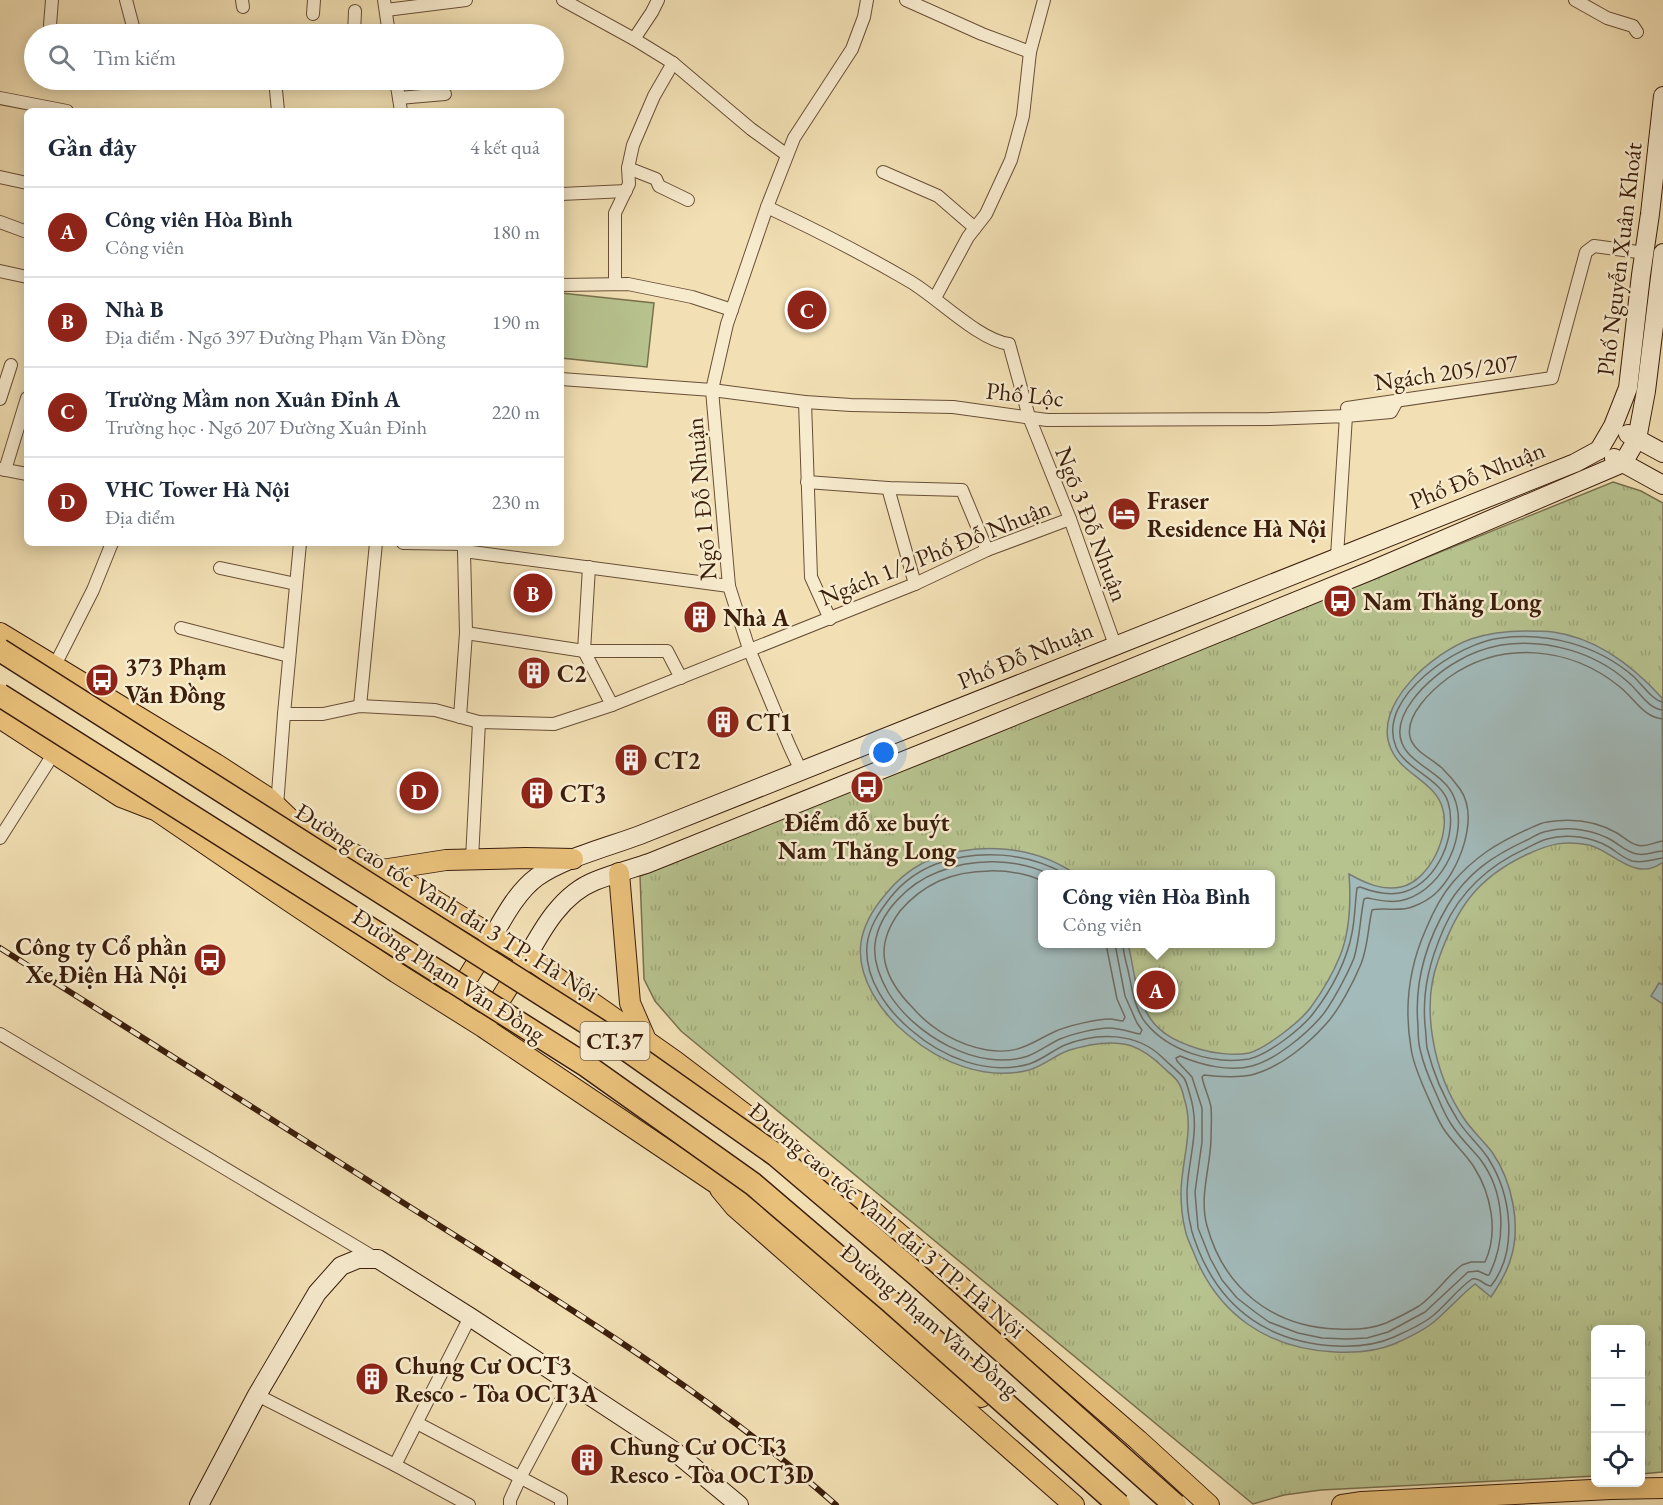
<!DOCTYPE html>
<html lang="vi">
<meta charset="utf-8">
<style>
body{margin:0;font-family:"EB Garamond",serif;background:#f6f6f7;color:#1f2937}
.controls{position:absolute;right:18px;bottom:18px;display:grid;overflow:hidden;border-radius:9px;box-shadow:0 3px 15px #0003}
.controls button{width:54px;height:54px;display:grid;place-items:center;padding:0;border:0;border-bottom:2px solid #e0e1e3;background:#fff;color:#1f2937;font:30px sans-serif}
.you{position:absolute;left:884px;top:753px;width:21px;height:21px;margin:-15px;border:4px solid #fff;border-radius:50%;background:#1a73e8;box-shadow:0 0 0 9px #1a73e833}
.badge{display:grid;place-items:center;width:39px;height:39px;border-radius:50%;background:#8f2418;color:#fff;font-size:20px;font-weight:700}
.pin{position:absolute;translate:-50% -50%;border:3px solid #fff;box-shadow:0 2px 6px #0006}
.popup{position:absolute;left:1038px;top:870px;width:237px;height:78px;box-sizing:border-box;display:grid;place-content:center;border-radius:9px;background:#fff;filter:drop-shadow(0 2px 4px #0005);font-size:20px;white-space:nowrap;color:#747a83}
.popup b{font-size:22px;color:#1f2937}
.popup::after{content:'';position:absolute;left:50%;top:100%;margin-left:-12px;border:12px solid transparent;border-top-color:#fff}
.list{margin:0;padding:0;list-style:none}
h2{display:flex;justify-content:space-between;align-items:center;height:78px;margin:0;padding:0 24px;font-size:26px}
h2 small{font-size:20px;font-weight:400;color:#747a83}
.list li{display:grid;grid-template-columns:39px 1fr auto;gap:18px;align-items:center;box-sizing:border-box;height:90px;padding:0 24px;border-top:2px solid #e0e1e3}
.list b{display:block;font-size:22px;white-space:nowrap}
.list p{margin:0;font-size:20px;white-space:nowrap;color:#747a83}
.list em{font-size:20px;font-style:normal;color:#747a83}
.icon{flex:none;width:33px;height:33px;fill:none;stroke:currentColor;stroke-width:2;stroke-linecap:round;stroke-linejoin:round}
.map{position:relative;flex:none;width:1663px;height:1505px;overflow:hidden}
.search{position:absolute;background:#fff;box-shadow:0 3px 15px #0003;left:24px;top:24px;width:540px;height:66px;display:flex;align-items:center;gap:15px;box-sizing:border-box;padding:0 21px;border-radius:33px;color:#747a83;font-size:22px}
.panel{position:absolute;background:#fff;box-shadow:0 3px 15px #0003;left:24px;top:108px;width:540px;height:438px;border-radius:9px}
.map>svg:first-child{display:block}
.park{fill:url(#park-tufts);stroke:#79704e;stroke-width:1.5;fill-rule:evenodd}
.pitch{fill:#b7c38f;stroke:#79704e;stroke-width:1.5}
.water{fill:#a2baba;stroke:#797c74;stroke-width:1.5}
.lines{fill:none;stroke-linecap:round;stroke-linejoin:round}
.shore{stroke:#6e6c63;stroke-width:1.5}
.street-casing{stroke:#694e36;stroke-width:14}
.secondary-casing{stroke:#3b1e0c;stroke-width:20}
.primary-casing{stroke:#3b1e0c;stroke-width:22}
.street{stroke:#f7ebce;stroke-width:12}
.secondary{stroke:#f7ebce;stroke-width:18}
.primary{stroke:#e9c07a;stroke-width:20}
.rail-casing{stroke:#3b1e0c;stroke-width:6}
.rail{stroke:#f7ebce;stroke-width:4;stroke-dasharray:11;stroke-linecap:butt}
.highway-bridge-casing{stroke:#3b1e0c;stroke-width:25;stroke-linecap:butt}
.highway-bridge{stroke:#e9c07a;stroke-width:22}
.labels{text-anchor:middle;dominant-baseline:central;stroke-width:5;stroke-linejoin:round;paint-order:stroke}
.shield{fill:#f7ebce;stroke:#735c46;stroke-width:1.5}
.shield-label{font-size:22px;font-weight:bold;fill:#3b1e0c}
.street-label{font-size:24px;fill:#3b1e0c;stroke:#f7ebce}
.poi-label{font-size:24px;font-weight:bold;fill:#3b1e0c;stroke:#f7ebce;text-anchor:start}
</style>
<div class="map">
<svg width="1663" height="1505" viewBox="0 0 1663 1505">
<defs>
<pattern id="park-tufts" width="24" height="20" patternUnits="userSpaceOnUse" patternTransform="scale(1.5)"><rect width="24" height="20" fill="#b7c38f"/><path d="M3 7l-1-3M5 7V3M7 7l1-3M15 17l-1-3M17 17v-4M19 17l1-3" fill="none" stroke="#9ea77a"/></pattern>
</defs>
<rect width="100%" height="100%" fill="#f2e0b4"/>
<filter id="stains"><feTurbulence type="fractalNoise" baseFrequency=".00333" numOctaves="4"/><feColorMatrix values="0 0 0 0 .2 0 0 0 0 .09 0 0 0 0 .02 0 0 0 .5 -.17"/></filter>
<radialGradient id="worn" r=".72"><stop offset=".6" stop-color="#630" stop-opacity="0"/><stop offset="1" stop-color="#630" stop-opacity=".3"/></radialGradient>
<path class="park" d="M 1613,482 L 1641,491 L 1663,503 L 1662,1472 L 1641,1474 L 1640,1330 L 1596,1330 L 1595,1476 L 1321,1490 L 1284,1495 L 1253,1504 L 681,1031 L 655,1001 L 644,979 L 640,876 ZM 1042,874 L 1270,874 L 1270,944 L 1042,944 Z"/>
<polygon class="pitch" points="561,293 654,303 647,367 561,358"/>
<g class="water">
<path d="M 1525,631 C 1534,631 1544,631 1553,632 C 1597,638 1633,666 1662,698 L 1663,862 C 1635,883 1613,851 1589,845 C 1564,840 1550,844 1528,854 C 1476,878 1456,909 1438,961 C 1420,1010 1435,1075 1463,1117 C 1471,1130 1483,1140 1492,1152 C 1512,1181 1522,1226 1510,1261 C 1506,1274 1499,1285 1491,1297 L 1475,1284 C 1461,1295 1449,1309 1435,1321 C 1426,1329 1406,1339 1394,1344 C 1375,1352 1355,1353 1335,1352 C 1267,1349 1217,1314 1193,1251 C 1190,1244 1186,1236 1185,1229 C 1182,1217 1181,1204 1181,1193 C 1181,1161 1195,1130 1184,1098 C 1183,1093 1181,1086 1178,1082 C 1175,1077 1169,1073 1165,1069 C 1141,1045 1123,1039 1090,1045 C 1082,1047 1074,1048 1067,1051 C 1054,1056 1043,1066 1029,1070 C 986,1081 941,1063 908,1035 C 882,1014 856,978 861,942 C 864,924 873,909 885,895 C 897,880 914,866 932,859 C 978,841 1035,846 1075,874 L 1042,874 L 1042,944 L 1128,944 C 1134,967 1135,997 1150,1018 C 1161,1035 1180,1043 1199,1049 C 1212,1053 1234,1056 1249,1053 C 1266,1048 1300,1022 1311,1007 C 1322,992 1333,973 1340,956 C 1350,931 1351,901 1349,874 C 1365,883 1382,891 1401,887 C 1429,881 1450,836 1443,810 C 1437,782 1402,775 1391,749 C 1371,705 1434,652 1471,639 C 1489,633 1506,631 1525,631 Z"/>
<polygon points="1659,983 1663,985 1663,1004 1651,996"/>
</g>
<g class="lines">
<g class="shore">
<path d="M 1663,710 C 1648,709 1639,691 1628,682 C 1595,652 1545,638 1501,645 C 1486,648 1471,653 1458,661 C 1432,675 1380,720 1408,753 C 1421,768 1446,777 1454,797 C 1469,833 1444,887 1407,899 C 1395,904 1379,900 1367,898 L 1364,899 C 1360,918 1360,938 1354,958 C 1348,973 1331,1006 1320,1018 C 1304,1036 1275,1060 1252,1066 C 1229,1072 1201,1065 1180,1056 L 1176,1058 L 1177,1061 L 1192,1077 L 1202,1108 L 1202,1142 L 1195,1192 L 1198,1228 L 1210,1258 L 1222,1280 L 1237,1298 L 1255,1312 L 1269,1322 L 1298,1333 L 1322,1338 L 1347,1339 L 1367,1338 L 1388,1332 L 1425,1312 L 1468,1272 L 1478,1271 L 1487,1275 L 1489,1275 C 1507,1239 1505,1192 1480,1159 C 1470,1147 1459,1137 1451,1124 C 1444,1114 1440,1102 1435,1091 C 1429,1078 1423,1063 1420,1049 C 1418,1041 1418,1033 1418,1026 C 1414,983 1426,942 1448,905 C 1467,873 1494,855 1527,840 C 1533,837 1540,832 1548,831 C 1569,826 1595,830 1613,841 C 1621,846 1627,852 1637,854 C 1647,856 1654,851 1663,851"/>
<path d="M 1663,719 C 1644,718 1634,698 1620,687 C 1570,646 1501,640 1448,678 C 1432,690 1405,715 1410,737 C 1414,752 1431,758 1442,768 C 1448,774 1455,782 1460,789 C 1480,818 1459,871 1436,893 C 1430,899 1420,904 1412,907 C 1399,912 1385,907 1372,910 C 1368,927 1368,947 1361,964 C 1354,981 1339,1010 1326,1024 C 1308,1044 1282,1066 1255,1074 C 1242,1078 1218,1077 1204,1075 L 1202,1077 C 1204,1087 1209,1097 1211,1107 C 1212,1118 1211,1129 1211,1140 C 1210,1169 1199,1197 1207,1226 C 1224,1288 1272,1327 1337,1329 C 1353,1330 1371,1329 1386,1323 C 1397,1318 1409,1312 1419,1306 C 1435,1295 1446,1277 1462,1265 L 1471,1262 L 1485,1262 C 1499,1232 1491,1194 1474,1167 C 1465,1153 1452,1142 1443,1128 C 1437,1118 1432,1106 1427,1095 C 1421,1081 1413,1064 1411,1048 C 1404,1007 1409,967 1426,929 C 1433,912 1441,896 1453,882 C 1476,856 1496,844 1526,830 C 1533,827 1540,823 1547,822 C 1571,818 1596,821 1617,833 C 1624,837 1629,843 1637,845 C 1646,848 1654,842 1663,841"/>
<path d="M 1049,874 C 1016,858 972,858 938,872 C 909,883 879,912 875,944 C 873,961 880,978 888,992 C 913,1034 978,1073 1028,1056 C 1039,1052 1049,1044 1060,1039 C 1072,1034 1096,1028 1109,1028 C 1119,1028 1130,1032 1140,1034 L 1142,1030 L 1137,1023 L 1125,996 L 1115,944"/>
<path d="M 1065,874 C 1026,852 978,849 936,864 C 918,871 901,884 890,898 C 879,912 869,927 867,945 C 864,978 887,1010 911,1030 C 942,1057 987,1076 1029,1064 C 1042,1060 1053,1050 1065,1045 C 1097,1032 1137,1032 1163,1058 C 1169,1064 1178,1071 1184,1078 C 1187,1083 1188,1089 1190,1095 C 1201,1131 1188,1157 1187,1192 C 1187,1203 1188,1216 1191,1227 C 1192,1235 1196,1242 1198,1249 C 1223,1311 1271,1343 1337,1346 C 1356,1347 1376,1345 1394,1337 C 1405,1332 1419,1326 1430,1318 C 1445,1307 1456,1290 1472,1279 C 1480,1277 1484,1286 1491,1286 C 1519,1250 1511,1194 1488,1158 C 1479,1144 1465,1133 1457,1119 C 1444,1098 1433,1072 1427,1048 C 1426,1040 1426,1032 1425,1025 C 1422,990 1430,960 1444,928 C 1461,890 1489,865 1527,848 C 1533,845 1540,841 1547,839 C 1567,833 1592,837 1609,847 C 1617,852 1623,858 1632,861 C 1644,864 1652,859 1663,858"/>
<path d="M 1042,881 C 1014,867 967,868 939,881 C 924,888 911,898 900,911 C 889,926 881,943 885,962 C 889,981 900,995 913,1008 C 932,1030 959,1045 987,1050 C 1019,1055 1030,1043 1056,1031 C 1067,1026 1097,1019 1110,1019 C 1114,1019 1119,1021 1123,1021 L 1125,1017 L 1117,999 L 1106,944"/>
<path d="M 1123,944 C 1123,952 1126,962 1128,970 C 1132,988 1134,1007 1145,1022 C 1168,1051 1213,1065 1249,1059 C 1268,1055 1304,1027 1315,1011 C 1332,989 1347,960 1352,933 C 1355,918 1355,903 1357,888 L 1360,887 C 1373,892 1390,896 1404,892 C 1438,882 1458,834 1448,802 C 1441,779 1405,769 1396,747 C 1375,697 1460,642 1501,638 C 1548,632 1597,645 1633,676 C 1641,683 1653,701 1663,702"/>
</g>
<defs>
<g id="street">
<polyline points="126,0 135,34"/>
<polyline points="242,0 243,7"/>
<polyline points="384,0 389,34"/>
<polyline points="563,0 634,39 673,63 751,129 787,155"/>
<polyline points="906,0 982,34 1030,52"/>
<polyline points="1575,0 1607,18 1633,26 1637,32"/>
<polyline points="386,10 466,0"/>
<polyline points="313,14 314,0"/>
<polyline points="50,25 52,0"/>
<polyline points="354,34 355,11"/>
<polyline points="634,39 652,12 658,0"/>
<polyline points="275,80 278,111"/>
<polyline points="396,80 401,111"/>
<polyline points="0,98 67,111"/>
<polyline points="399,98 445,94"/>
<polyline points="628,168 656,179 659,186 688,200"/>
<polyline points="883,172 938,196 975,228"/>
<polyline points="0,177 27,183"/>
<polyline points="561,194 626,191"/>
<path d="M 767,207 C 816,230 865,255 911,282 C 939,299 979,340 1009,344 L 1029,417 L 1070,519 L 1115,645"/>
<polyline points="0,222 27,232"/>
<polyline points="0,271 27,277"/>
<polyline points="615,284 615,213 629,184 628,168 633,145 654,96 673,63"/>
<polyline points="561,285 628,284 692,297 732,310"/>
<polyline points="935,298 968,237 986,214 1011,160 1023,116 1030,52 1044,0"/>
<polyline points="561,379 712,390 805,402 851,405 953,407 1047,420 1269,419 1346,416 1337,556"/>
<polyline points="0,399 11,365"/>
<polyline points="805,402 811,577 830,619"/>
<polyline points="1347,408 1552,378 1586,252 1594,246 1645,253"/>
<polyline points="1346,416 1391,412 1397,401"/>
<polyline points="0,469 27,474"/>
<polyline points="5,470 27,398"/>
<polyline points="807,482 888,488 962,490 987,550"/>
<polyline points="888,488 915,584"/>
<polyline points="403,543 463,544"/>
<polyline points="463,543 464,551 729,586"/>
<polyline points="589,567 584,651 612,705"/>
<polyline points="220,568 296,584"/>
<polyline points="181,628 289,656"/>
<polyline points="466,633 584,651 667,651 681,678"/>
<polyline points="54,667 93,590 112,543"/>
<polyline points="360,706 376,543"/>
<polyline points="284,714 323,714 360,706 435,710 479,722 554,724 612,705 915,584 987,550 1070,519"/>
<polyline points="460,717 466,633 464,551"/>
<polyline points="801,771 789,745 749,649 729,586 712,390 727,324 767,207 794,138 852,49 864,17 867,0"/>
<polyline points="277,806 284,714 300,543"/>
<polyline points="0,838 54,753"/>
<polyline points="472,859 479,722"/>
<polyline points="0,1034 375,1258"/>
<polyline points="257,1395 395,1465 469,1505"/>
<polyline points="417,1423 561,1499 561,1505"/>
<polyline points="395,1465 470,1317"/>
<polyline points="510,1505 510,1500 521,1476 570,1384"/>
</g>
<g id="secondary">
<polyline points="1628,434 1663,453"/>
<polyline points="1599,450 1613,426 1628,388 1641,275 1650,214 1663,96"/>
<polyline points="1614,458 1663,485"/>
<polyline points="1623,463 1637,439 1646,391 1663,253"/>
<path d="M 493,936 C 505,915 518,891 537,877 C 564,858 608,847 640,835 L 1575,463 L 1599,450"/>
<path d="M 527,957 C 543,928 562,894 595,881 C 612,874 631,869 649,863 L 975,732 L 1370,571 L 1623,463"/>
<polyline points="199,1505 257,1395 317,1293 341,1266 358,1259 378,1259 470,1317 674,1451 739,1505"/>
</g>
<g id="primary">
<polyline points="0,633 216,764 267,797 289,818 413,887 527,957 675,1061 787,1146 841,1194 867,1206 1138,1440 1209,1505"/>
<polyline points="0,718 121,797 152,809"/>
<polyline points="131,784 157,811 289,901 397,973 483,1027 714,1182 743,1196 981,1397"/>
<polyline points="382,870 446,860 526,858 573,859"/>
<polyline points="619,873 630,1003 646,1040"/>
<polyline points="454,1000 489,943"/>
<polyline points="488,1019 522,965"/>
<polyline points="720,1189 735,1207 1074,1505"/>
<polyline points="1342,1505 1362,1502 1610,1489 1663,1488"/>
</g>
</defs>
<use href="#street" class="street-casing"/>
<use href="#secondary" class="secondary-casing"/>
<use href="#primary" class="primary-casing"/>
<use href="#street" class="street"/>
<use href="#secondary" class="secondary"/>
<use href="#primary" class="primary"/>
<defs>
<path id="rail" d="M 0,948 C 147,1040 293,1133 440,1226 C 576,1312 715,1398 836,1505"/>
</defs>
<use href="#rail" class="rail-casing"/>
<use href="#rail" class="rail"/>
<defs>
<g id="highway-bridge">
<polyline points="0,650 606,1035 776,1155 916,1274 1175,1505"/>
<polyline points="0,695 587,1066 753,1184 891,1302 1119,1505"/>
</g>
</defs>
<use href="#highway-bridge" class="highway-bridge-casing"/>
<use href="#highway-bridge" class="highway-bridge"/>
</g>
<defs>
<symbol id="hotel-disc" viewBox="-11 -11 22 22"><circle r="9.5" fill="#8f2418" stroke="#f7ebce"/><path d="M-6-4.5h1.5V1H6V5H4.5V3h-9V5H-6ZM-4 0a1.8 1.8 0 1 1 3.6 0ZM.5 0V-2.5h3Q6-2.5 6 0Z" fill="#fff"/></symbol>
<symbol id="bus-disc" viewBox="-11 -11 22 22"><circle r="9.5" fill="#8f2418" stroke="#f7ebce"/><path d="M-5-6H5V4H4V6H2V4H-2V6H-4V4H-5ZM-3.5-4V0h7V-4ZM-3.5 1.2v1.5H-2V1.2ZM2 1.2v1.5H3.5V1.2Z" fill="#fff"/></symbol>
<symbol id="building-disc" viewBox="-11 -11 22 22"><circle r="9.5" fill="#8f2418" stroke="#f7ebce"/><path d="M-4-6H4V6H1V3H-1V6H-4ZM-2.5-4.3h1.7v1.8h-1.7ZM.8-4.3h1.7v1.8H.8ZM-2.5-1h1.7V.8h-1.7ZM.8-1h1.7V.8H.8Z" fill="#fff"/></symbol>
</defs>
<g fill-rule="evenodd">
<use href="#hotel-disc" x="1105" y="495" width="38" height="38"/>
<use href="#bus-disc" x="1321" y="582" width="38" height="38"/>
<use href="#building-disc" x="681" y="598" width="38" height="38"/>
<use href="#building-disc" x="515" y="654" width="38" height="38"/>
<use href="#bus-disc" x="83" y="661" width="38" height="38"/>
<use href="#building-disc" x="704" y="703" width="38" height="38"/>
<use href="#building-disc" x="612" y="741" width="38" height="38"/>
<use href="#bus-disc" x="848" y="768" width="38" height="38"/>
<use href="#building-disc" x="518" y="774" width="38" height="38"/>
<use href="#bus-disc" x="191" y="941" width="38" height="38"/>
<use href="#building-disc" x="353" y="1360" width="38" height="38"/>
<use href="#building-disc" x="568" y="1441" width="38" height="38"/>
</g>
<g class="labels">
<rect class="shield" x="580.5" y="1022" width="69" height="38" rx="4.5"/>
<g class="shield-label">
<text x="615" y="1041">CT.37</text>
</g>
<g class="street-label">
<text transform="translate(1619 259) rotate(-83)">Phố Nguyễn Xuân Khoát</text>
<text transform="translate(1446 372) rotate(-8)">Ngách 205/207</text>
<text transform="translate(1025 394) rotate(6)">Phố Lộc</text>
<text transform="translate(1477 475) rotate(-22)">Phố Đỗ Nhuận</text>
<text transform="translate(701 499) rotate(-95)">Ngõ 1 Đỗ Nhuận</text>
<text transform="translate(1092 524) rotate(69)">Ngõ 3 Đỗ Nhuận</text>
<text transform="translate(935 552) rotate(-22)">Ngách 1/2 Phố Đỗ Nhuận</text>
<text transform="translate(1025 655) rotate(-22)">Phố Đỗ Nhuận</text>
<text transform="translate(447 902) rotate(32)">Đường cao tốc Vành đai 3 TP. Hà Nội</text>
<text transform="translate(449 975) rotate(33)">Đường Phạm Văn Đồng</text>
<text transform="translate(887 1220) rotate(40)">Đường cao tốc Vành đai 3 TP. Hà Nội</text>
<text transform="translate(930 1320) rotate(40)">Đường Phạm Văn Đồng</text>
</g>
<g class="poi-label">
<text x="1147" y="500">Fraser<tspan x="1147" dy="28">Residence Hà Nội</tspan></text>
<text x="1363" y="601">Nam Thăng Long</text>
<text x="723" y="617">Nhà A</text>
<text x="125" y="666">373 Phạm<tspan x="125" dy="28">Văn Đồng</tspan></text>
<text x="557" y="673">C2</text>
<text x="746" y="722">CT1</text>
<text x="654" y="760">CT2</text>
<text x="560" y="793">CT3</text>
<text x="867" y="822" text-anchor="middle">Điểm đỗ xe buýt<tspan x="867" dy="28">Nam Thăng Long</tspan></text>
<text x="187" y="946" text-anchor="end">Công ty Cổ phần<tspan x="187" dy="28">Xe Điện Hà Nội</tspan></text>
<text x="395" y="1365">Chung Cư OCT3<tspan x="395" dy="28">Resco - Tòa OCT3A</tspan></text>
<text x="610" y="1446">Chung Cư OCT3<tspan x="610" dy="28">Resco - Tòa OCT3D</tspan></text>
</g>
</g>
<rect width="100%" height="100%" filter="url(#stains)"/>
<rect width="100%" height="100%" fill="url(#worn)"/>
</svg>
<div class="controls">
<button>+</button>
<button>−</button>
<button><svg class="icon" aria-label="locate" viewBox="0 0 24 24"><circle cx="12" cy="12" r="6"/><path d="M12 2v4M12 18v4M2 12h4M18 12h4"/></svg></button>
</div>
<div class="you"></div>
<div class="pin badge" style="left:1156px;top:990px">A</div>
<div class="popup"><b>Công viên Hòa Bình</b>Công viên</div>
<div class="pin badge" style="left:533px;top:593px">B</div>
<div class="pin badge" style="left:807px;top:310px">C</div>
<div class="pin badge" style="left:419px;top:791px">D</div>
<div class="search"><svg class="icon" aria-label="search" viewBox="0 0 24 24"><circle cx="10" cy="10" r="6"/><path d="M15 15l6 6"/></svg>Tìm kiếm</div>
<section class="panel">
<h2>Gần đây<small>4 kết quả</small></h2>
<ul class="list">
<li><span class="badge">A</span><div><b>Công viên Hòa Bình</b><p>Công viên</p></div><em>180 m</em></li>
<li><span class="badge">B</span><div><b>Nhà B</b><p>Địa điểm · Ngõ 397 Đường Phạm Văn Đồng</p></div><em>190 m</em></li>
<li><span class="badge">C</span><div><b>Trường Mầm non Xuân Đỉnh A</b><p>Trường học · Ngõ 207 Đường Xuân Đỉnh</p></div><em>220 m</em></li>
<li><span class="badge">D</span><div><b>VHC Tower Hà Nội</b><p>Địa điểm</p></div><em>230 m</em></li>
</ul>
</section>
</div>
